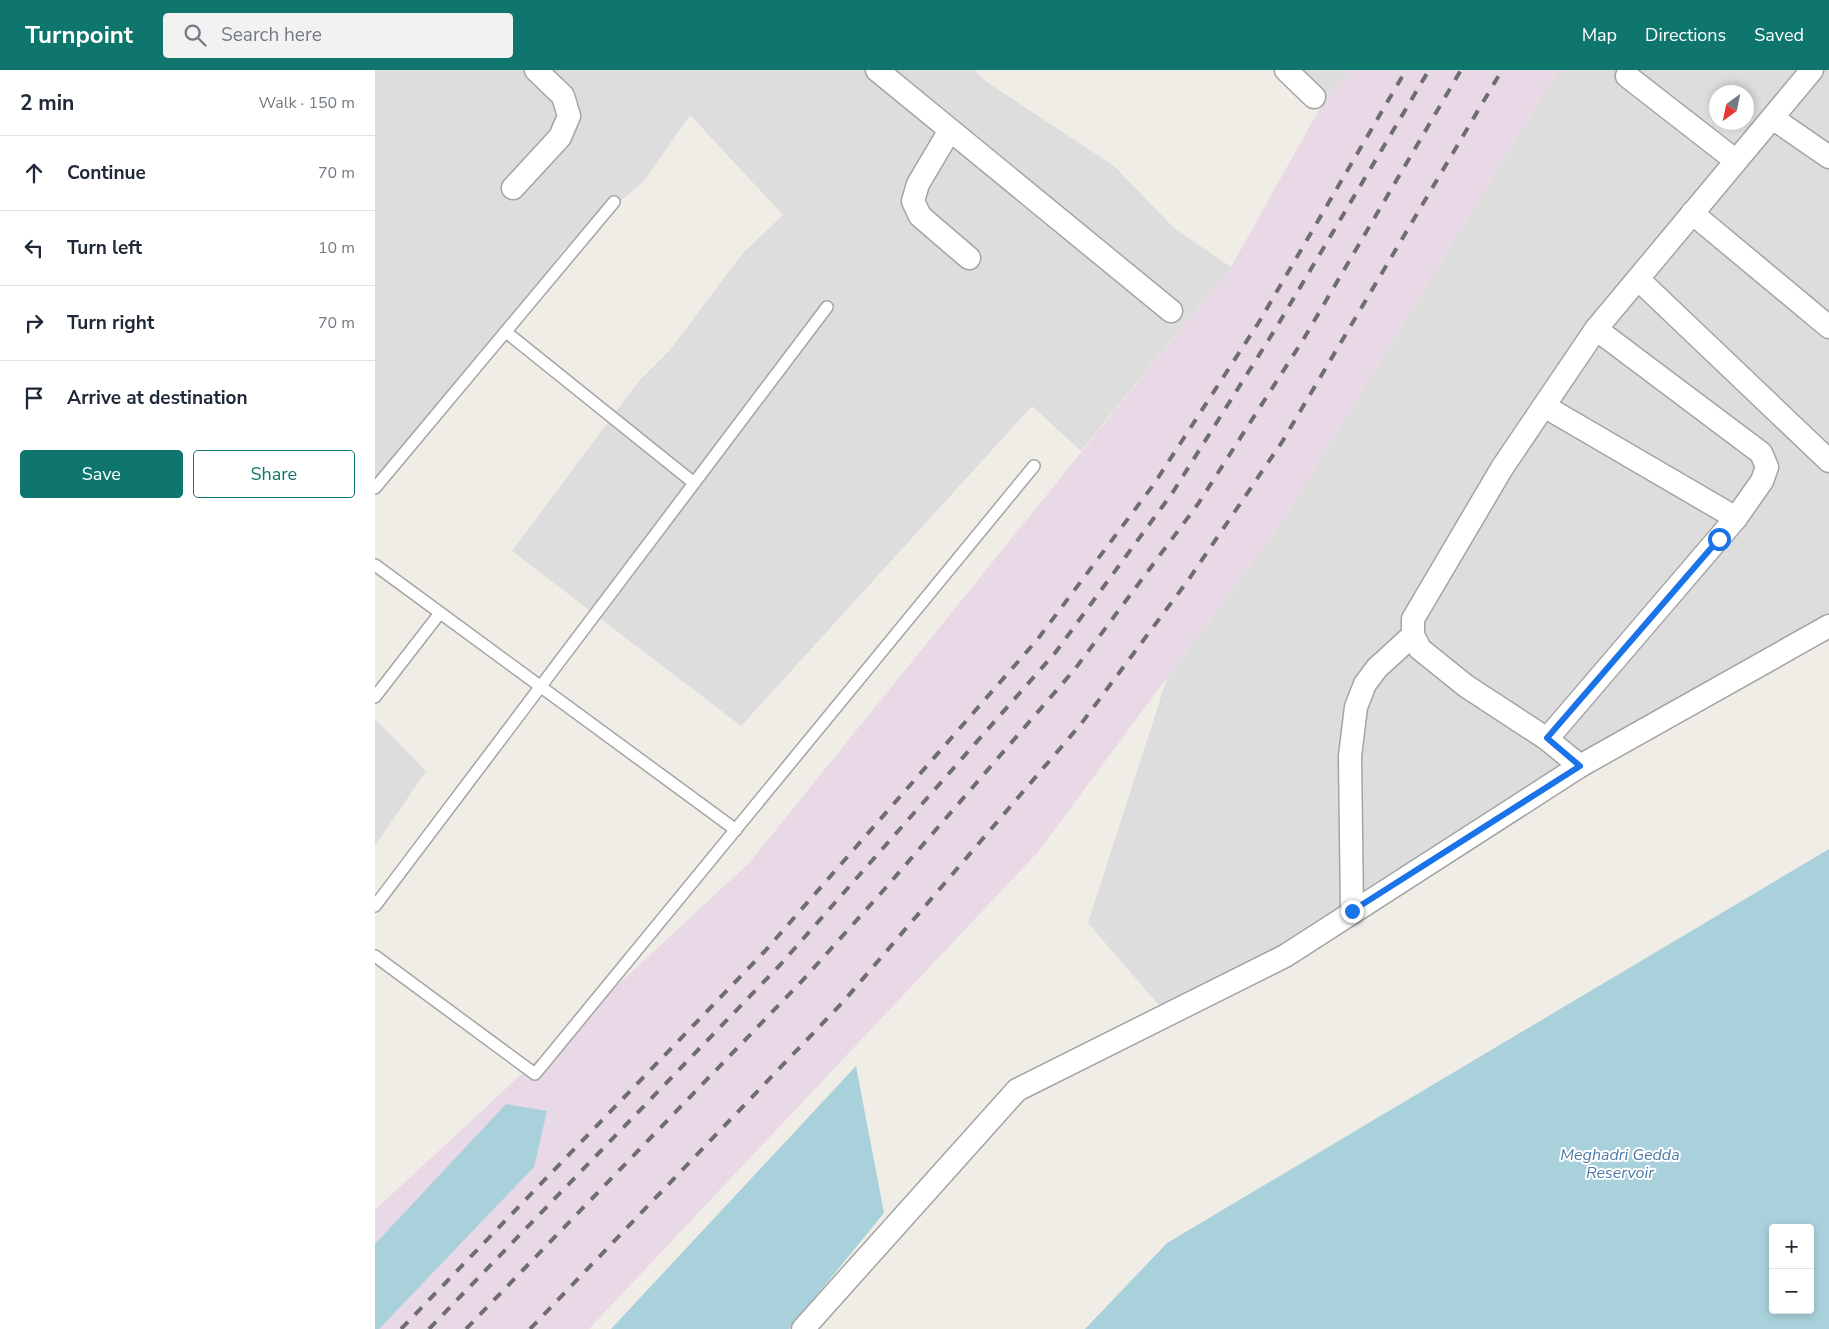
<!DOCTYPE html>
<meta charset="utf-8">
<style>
body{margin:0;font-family:"Nunito Sans",sans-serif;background:#f2f2f3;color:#1f2937}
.controls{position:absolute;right:15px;bottom:15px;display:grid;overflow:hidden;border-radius:5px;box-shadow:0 2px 8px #0003}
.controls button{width:45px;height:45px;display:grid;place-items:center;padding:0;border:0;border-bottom:1px solid #e0e1e3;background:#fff;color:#1f2937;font:25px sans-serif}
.compass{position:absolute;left:1334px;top:15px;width:45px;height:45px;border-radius:50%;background:#fff;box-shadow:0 2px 8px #0003;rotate:213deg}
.stop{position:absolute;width:15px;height:15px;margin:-11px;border:4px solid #1a73e8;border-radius:50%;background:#fff}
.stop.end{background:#1a73e8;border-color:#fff;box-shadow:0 1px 5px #0008}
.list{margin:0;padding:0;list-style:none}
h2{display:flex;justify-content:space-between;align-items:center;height:65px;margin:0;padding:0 20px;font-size:21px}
h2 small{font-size:16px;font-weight:400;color:#747a83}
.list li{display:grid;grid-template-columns:32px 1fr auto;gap:15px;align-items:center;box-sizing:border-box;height:75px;padding:0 20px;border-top:1px solid #e0e1e3}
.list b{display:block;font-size:19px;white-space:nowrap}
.list em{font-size:16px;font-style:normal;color:#747a83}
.actions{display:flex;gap:10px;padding:15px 20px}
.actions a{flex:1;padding:11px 0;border:1px solid #0f766e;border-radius:5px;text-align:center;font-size:18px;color:#0f766e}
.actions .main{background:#0f766e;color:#fff}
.icon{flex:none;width:28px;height:28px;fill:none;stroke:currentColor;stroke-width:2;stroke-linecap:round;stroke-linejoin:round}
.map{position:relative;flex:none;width:1454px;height:1259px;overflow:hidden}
header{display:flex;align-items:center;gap:30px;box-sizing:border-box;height:70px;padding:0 25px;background:#0f766e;color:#fff}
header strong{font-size:24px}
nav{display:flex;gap:28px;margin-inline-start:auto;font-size:18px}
.search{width:350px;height:45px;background:#f2f2f3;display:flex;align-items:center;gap:12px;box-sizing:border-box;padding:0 18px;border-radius:5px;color:#747a83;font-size:19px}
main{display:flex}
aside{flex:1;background:#fff}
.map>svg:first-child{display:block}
.residential{fill:#dedddd;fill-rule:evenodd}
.railway{fill:#e9d9e6}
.water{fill:#a9d1dc;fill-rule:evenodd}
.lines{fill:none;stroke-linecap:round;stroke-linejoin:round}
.service-casing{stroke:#a4a4a4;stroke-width:14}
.minor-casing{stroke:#a4a4a4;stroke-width:25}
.service{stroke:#fff;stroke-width:11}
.minor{stroke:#fff;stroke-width:22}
.rail{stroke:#6e6e6e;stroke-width:4;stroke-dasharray:10 10;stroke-linecap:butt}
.route{stroke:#1a73e8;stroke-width:6}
.labels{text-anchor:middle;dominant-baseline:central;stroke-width:4;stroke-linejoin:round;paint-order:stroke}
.water-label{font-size:16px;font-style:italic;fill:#4d7aa4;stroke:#fff}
</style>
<header>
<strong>Turnpoint</strong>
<div class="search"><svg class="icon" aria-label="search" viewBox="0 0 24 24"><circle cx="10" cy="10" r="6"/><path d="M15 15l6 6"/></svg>Search here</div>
<nav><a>Map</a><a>Directions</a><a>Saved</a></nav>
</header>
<main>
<aside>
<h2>2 min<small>Walk · 150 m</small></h2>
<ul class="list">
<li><svg class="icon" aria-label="ahead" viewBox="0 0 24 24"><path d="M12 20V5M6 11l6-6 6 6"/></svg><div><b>Continue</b></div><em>70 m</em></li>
<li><svg class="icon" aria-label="left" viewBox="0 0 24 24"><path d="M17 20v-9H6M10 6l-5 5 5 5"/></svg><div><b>Turn left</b></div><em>10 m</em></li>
<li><svg class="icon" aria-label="right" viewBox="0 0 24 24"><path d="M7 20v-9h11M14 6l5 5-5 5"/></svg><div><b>Turn right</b></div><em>70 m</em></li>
<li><svg class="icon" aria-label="arrive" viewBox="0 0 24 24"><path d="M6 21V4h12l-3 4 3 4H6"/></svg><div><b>Arrive at destination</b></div></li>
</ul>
<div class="actions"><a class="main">Save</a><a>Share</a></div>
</aside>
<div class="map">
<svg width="1454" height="1259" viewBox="0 0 1454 1259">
<rect width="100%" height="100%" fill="#f0ede7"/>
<g class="residential">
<polygon points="0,0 599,0 612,12 739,96 800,159 856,197 706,381 657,336 366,656 137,481 263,312 295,280 367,184 408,145 315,45 269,111 188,180 125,269 0,411"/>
<polygon points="905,0 977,0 950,29"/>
<path d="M 1183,0 L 1454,0 L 1454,561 L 795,948 L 713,853 L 792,608 L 907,452 ZM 1342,22 L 1372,22 L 1372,52 L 1342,52 Z"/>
<polygon points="0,649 51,701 0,776"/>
</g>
<polygon class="railway" points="977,0 1183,0 907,452 663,782 214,1259 0,1259 0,1140 374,793 856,197 950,29"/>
<g class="water">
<path d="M 1454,779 L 1454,1259 L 710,1259 L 792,1173 ZM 1398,1158 L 1435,1158 L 1435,1240 L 1398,1240 Z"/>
<polygon points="481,996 509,1143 414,1259 236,1259"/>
<polygon points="131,1034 172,1041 159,1097 4,1259 0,1259 0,1174"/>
</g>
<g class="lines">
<defs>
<g id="service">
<polyline points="131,262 319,413"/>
<polyline points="0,418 239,132"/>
<polyline points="0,495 361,760"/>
<polyline points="0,627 65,543"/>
<polyline points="0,836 452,237"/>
<polyline points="0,886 160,1004 659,396"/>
</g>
<g id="minor">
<polyline points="502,0 796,241"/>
<polyline points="911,0 939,27"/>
<polyline points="1252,6 1360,90"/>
<polyline points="1399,49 1454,87"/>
<polyline points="575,60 543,114 538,131 545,146 594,188"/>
<polyline points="138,118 185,67 194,46 188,26 161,0"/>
<polyline points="1317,143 1454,257"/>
<polyline points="1263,209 1454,391"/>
<polyline points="1169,336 1361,448"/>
<polyline points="1172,669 1361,448 1387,411 1392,397 1386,383 1221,259"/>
<polyline points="1205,696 1172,669 1091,616 1045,579 1038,565 1038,549 1127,398 1221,259 1437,0"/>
<polyline points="977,841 975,686 981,637 990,614 1002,598 1038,565"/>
<polyline points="428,1259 642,1020 910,886 1205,696 1454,556"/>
</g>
</defs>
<use href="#service" class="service-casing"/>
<use href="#minor" class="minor-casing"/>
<use href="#service" class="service"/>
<use href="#minor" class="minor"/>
<g class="rail">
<polyline points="26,1259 390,881 662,570 779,414 884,252 1031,0"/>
<polyline points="54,1259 405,895 680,583 798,422 901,258 1054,0"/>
<polyline points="91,1259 427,911 507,822 700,599 823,434 928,270 1086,0"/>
<polyline points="155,1259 468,932 706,654 814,509 907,372 1127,0"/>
</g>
</g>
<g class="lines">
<polyline class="route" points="977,841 1205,696 1172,668 1344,469"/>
</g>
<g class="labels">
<g class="water-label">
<text x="1245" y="1085">Meghadri Gedda<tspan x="1245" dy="18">Reservoir</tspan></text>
</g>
</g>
</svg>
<div class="controls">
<button>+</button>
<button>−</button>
</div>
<svg class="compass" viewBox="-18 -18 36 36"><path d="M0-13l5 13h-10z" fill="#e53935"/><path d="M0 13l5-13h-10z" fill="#747a83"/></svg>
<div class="stop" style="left:1344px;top:469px"></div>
<div class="stop end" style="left:977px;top:841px"></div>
</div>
</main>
